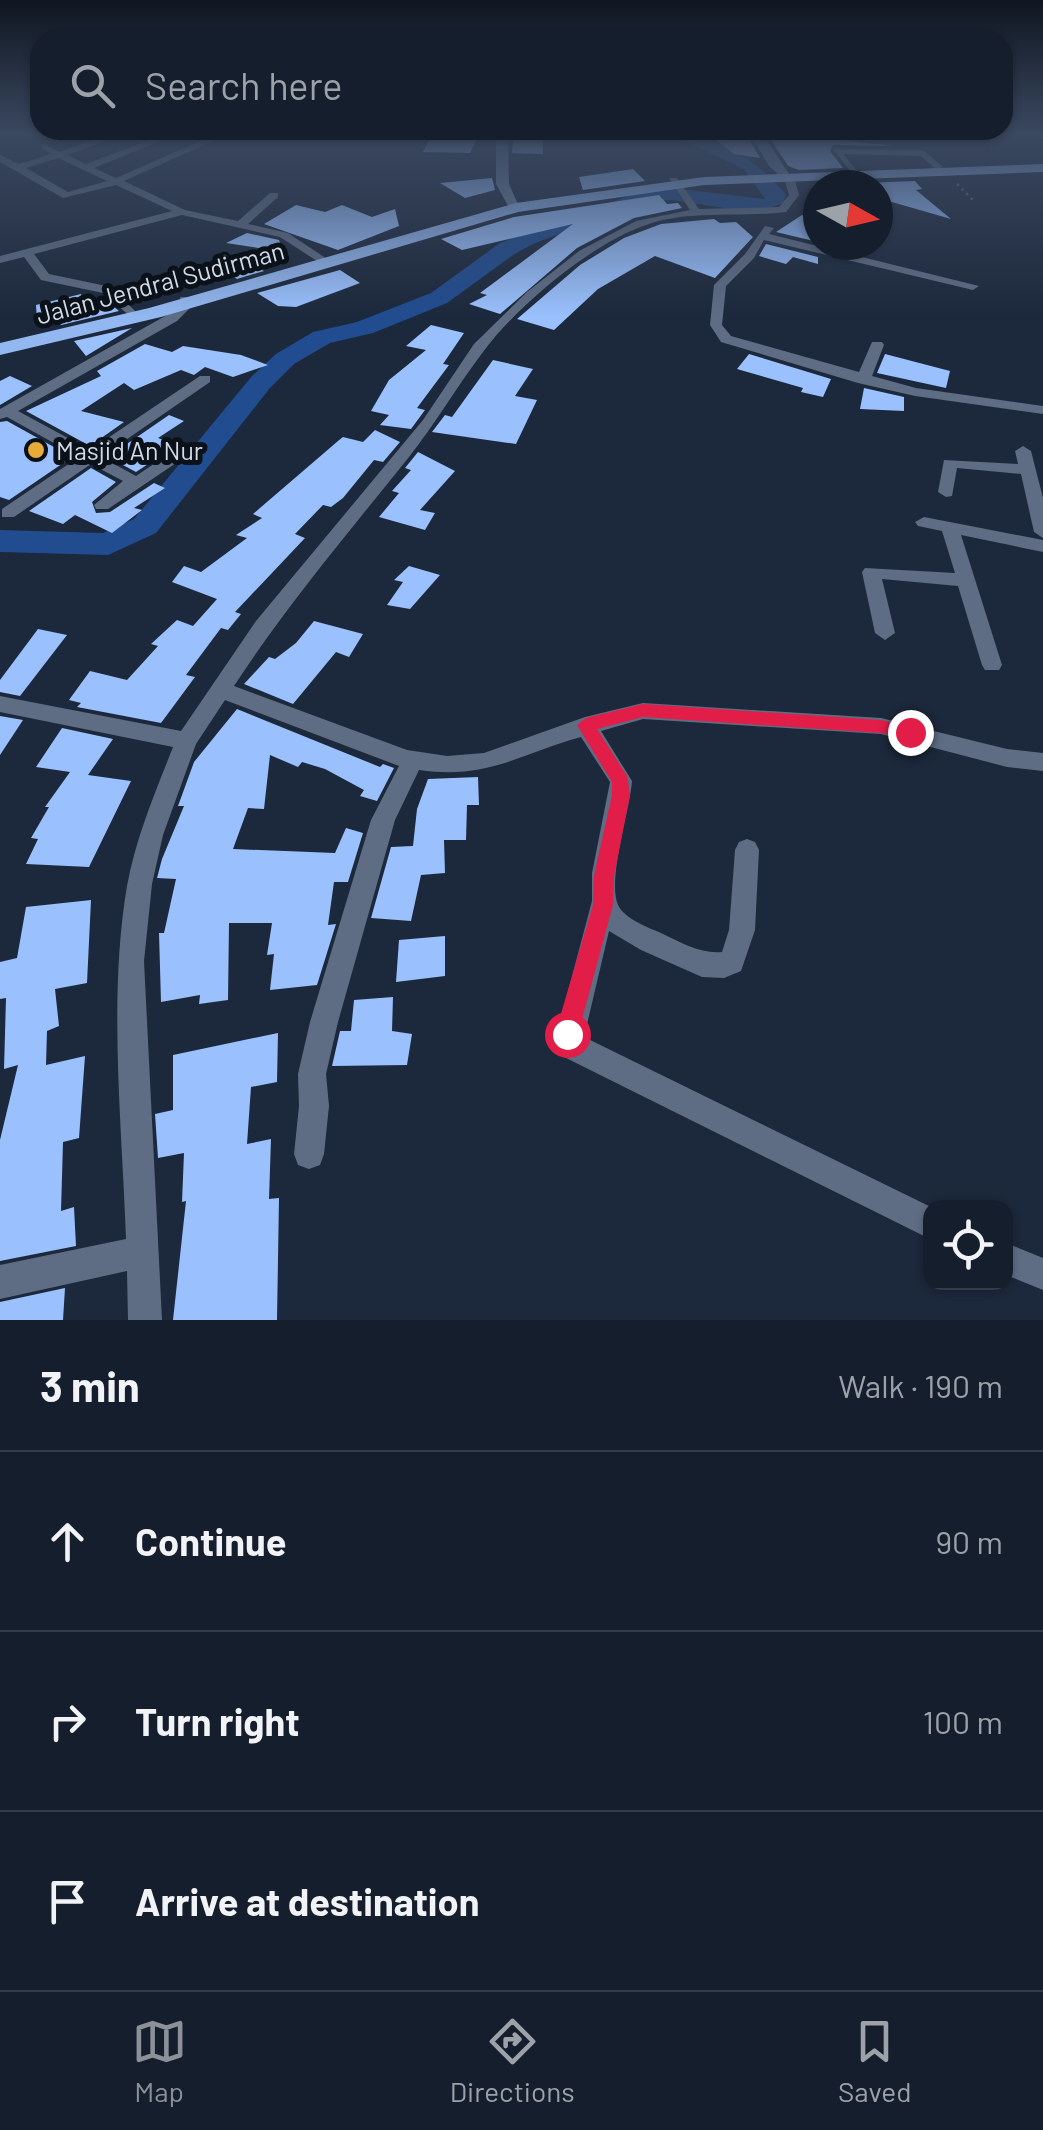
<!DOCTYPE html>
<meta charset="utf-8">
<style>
body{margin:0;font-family:Barlow,sans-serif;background:#222b38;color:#f1f3f6}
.controls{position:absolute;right:30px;bottom:30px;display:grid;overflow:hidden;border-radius:20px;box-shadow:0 2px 8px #0004}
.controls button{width:90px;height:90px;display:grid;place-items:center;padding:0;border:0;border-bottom:2px solid #343c48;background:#151e2c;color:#f1f3f6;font:50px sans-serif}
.compass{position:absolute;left:803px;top:170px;width:90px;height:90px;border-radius:50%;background:#151e2c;box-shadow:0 2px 8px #0004;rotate:98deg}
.stop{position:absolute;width:30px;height:30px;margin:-22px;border:8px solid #e11d48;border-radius:50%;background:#fff}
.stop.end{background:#e11d48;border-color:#fff;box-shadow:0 2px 10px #0008}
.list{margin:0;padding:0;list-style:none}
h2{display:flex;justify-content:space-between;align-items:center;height:130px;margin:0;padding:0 40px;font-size:42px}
h2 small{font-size:32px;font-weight:400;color:#9da2a9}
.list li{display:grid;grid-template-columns:65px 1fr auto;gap:30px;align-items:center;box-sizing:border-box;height:180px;padding:0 40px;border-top:2px solid #343c48}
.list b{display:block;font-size:38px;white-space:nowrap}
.list em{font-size:32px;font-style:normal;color:#9da2a9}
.icon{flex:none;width:55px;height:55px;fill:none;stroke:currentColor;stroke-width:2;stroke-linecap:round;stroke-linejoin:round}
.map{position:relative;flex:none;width:1043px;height:1320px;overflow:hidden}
.search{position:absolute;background:#151e2c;box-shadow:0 2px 8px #0004;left:30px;right:30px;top:30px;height:110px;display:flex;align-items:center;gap:25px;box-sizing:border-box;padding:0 35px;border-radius:30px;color:#9da2a9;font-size:38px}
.sheet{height:670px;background:#151e2c}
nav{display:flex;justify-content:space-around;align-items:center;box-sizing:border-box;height:140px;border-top:2px solid #343c48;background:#151e2c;font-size:28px;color:#9da2a9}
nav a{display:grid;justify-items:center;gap:5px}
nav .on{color:#8c9099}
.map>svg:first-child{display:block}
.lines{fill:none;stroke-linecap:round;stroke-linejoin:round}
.river{fill:#214c8f;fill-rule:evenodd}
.building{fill:#9ac1fe}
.path{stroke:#626c7d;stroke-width:2.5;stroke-dasharray:2.5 4;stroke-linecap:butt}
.street{fill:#5f6d84;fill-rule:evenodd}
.secondary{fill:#6f84a5;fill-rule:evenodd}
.highway{fill:#93b8f1;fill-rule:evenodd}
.route{fill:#e11d48}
.poi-dot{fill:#e8ab37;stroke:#0b1119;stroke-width:4}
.labels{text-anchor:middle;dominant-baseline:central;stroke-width:10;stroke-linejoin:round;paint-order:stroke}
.far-street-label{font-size:25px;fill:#d3dbe8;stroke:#0b1119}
.far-poi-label{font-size:25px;fill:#d3dbe8;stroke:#0b1119;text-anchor:start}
</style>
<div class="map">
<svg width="1043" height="1320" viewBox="0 0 1043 1320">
<rect width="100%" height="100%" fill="#1c283b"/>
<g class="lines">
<path class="river" d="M 665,132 C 712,132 757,158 786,195 L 783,203 L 757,213 L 672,200 L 648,202 L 535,243 L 516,253 L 447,303 L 373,333 L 330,343 L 294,364 L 270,388 L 156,533 L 108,555 L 0,552 L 0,530 L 103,533 L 134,519 L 252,376 L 276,354 L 313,332 L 357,322 L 431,293 L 500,243 L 521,235 L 645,190 L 672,188 L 765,199 L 744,169 Z"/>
</g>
<g class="building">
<polygon points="514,132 542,132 543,154 512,153"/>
<polygon points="714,132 745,132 760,158 734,154 711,136 717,135"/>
<polygon points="766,132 834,132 839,140 895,146 833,145 830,151 843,168 799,170 788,166"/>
<polygon points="480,133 470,153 423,152 431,135"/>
<polygon points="633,169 645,181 583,190 579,177"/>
<polygon points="492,178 495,190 465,198 440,183"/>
<polygon points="915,181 922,189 916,190 951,219 878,198 878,185 809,185"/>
<polygon points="659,195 667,204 678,203 682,208 634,218 577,248 500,314 469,304 487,295 480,293 573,224 462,250 441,239 514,217"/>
<polygon points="296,205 325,212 342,205 372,217 395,209 399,226 338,250 264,224"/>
<polygon points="802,215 818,221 818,242 776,232"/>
<polygon points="714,219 720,223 736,222 753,237 715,278 655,256 598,289 554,330 517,319 580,265 624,238 661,224"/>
<polygon points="247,233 279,240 284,254 256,266 264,271 237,279 229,274 207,281 191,269 265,249 226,243"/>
<polygon points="766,244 818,257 818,264 793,257 786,264 759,256"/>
<polygon points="340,270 360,283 296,307 278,306 257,293"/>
<polygon points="81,294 83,304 103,298 119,311 61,325 55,316 37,320 36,305"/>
<polygon points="431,325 464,333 443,364 449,365 417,408 425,410 411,429 380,425 389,415 371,411 389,380 426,350 406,346"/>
<polygon points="132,328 86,356 74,341"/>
<polygon points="145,344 172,352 183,346 241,355 268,365 233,377 205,367 194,375 181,370 134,390 124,383 81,411 124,422 90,446 26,411 101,376 97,371"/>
<polygon points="749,354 831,379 823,397 801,392 803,388 737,369"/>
<polygon points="885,354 950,371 946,388 877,373"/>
<polygon points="493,360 533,369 515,396 537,400 516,444 432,432 445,415 452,417"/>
<polygon points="10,376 32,386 0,405 0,381"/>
<polygon points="864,388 904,397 904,411 860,409"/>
<polygon points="169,415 184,421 158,438 177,445 136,472 108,457"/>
<polygon points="7,421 72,457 9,500 0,497 0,422"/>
<polygon points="375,430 400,442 383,462 374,460 343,498 331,507 323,505 295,534 305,538 235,612 241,614 228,630 221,628 186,675 195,677 161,723 77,707 81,703 69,700 90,671 127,680 158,646 151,644 177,620 193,626 217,599 172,582 184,566 201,572 247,538 236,535 262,518 253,514 338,441 343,437 363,442"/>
<polygon points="418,452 455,471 420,510 435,513 425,530 379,517 399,493 392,491 411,470 405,468"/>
<polygon points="91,468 116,482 92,502 96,513 110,512 154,483 165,488 134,508 142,510 112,533 75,515 63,524 29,511"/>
<polygon points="409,566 440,575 410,609 387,605 403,582 394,580"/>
<polygon points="314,621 363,634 349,657 336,652 293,704 244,684 269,657 275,659 296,643"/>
<polygon points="38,629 67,635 20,696 0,692 0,680"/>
<polygon points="237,709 380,767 383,764 394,768 377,801 360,796 364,790 325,769 302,762 298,767 270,755 264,809 248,808 233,849 335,853 346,828 363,833 348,882 334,882 328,925 336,924 317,985 270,990 274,954 267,955 272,923 229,923 228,1000 199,1004 200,995 161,1002 159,933 164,933 176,879 157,878 162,859 184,806 178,806 194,762"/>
<polygon points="0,716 23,720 0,755"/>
<polygon points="62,728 113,739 88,775 131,781 89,867 26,864 38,839 31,838 49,807 45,807 70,772 36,767"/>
<polygon points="478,777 479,805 467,805 466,840 444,840 445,873 421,875 411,921 371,918 391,847 413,846 417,809 428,779"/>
<polygon points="91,900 87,983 55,989 59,1026 47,1031 46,1065 85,1056 79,1138 63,1142 61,1211 74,1207 76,1246 0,1261 0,1140 18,1065 4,1069 6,998 0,999 0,962 17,958 26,907"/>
<polygon points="445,936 445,976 396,982 399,940"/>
<polygon points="393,997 392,1031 412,1034 407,1065 332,1066 340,1031 351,1031 354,1000"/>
<polygon points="278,1033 277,1082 251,1087 247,1144 271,1139 269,1199 279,1198 277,1320 173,1320 186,1201 182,1202 184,1153 158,1158 155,1114 173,1110 173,1055"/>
<polygon points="65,1288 63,1320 0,1320 0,1302"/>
</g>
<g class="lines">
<polyline class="path" points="957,184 974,201"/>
<g class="street">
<path d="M 116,132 L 129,132 L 67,155 L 86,164 L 171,132 L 183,132 L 94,168 L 116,178 L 221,132 L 233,132 L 124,181 L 185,210 L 238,221 L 270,193 L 278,193 L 278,197 L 248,224 L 288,233 L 327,259 L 317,261 L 280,237 L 182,215 L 34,254 L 49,274 L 111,287 L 137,313 L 131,317 L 103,293 L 41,280 L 24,257 L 0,263 L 0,256 L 172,211 L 116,185 L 63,198 L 0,162 L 0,155 L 19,164 L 51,154 L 42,148 L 42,144 L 60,152 ZM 58,158 L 107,181 L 68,192 L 26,168 Z"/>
<polygon points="1030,132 1043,133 1043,139"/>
<polygon points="833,149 923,150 943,167 935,169 921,156 843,154 859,173 854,176"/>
<path d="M 789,174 L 794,177 L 799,195 L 786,212 C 738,218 689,209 643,226 C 590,245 516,307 483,352 C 457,386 436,423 409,457 C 349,532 286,606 234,686 L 407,750 L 447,756 L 484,753 L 585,717 L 643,703 L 881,718 L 1007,749 L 1043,753 L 1043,771 L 1007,767 L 881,734 L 643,719 L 601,731 L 632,781 C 630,810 607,880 618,905 C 624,919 650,928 663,934 C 682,943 701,954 722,952 L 729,930 L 735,850 L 739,842 L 747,839 L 755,842 L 759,850 L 755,930 L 741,971 L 724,978 L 702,977 L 641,950 L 609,931 L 584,1037 L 933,1208 L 930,1239 L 558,1054 L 554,1044 L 592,901 L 592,873 L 610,782 L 581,737 C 518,754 489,780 419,770 L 395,820 L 338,1022 L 326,1074 L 329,1106 L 324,1154 L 320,1165 L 309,1169 L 298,1165 L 294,1154 L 299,1106 L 298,1074 L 310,1022 L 371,820 L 399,766 L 225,700 L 196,744 L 163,835 L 152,884 L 144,961 L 162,1320 L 128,1320 L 127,1271 L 0,1299 L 0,1265 L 126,1239 C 122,1125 108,998 127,886 C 136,837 155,793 173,747 L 0,712 L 0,696 L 181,731 L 256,621 L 423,420 L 474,344 L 527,292 L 579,251 L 636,221 L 690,210 L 669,178 L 677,178 L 699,209 L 779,207 L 789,195 L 784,177 Z"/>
<polygon points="765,226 774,228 769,234 979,286 973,290 764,240 754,258 726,286 722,325 731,336 859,372 872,342 882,342 884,345 872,376 916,388 1043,406 1043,414 915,396 858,383 721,342 710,325 714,285 745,254"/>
<polygon points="180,297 188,297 195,303 177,321 18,411 90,450 200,376 210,376 210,382 101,457 136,476 176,449 188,449 188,455 108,509 96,509 94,505 123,481 91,464 14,517 2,517 2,509 79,457 7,417 0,419 0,409 167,315 181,303"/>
<polygon points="1023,446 1031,451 1043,498 1043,538 1034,532 1021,474 957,468 952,496 946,497 938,492 944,460 1018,464 1015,451"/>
<polygon points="924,517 1043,540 1043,552 961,535 1002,665 999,670 985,670 982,665 958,586 882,579 895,633 885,640 875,633 862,572 865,568 955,573 942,531 918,526 915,522"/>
<polygon points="1006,1243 1043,1258 1043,1290 1006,1275"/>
</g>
<g class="secondary">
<polygon points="496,132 508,132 509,184 521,211 511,211 496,184"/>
<polygon points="749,132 761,132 793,180 785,180 769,166"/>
</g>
<polygon class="highway" points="1043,164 1043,172 704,185 518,212 161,317 0,355 0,343 149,308 516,203 704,177"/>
</g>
<linearGradient id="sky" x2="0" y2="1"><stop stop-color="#0f1620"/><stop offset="0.42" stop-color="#3a4860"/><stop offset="1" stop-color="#3a4860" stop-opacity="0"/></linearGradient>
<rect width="1043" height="317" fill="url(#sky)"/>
<polygon class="route" points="643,704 881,720 917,728 919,732 910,739 881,733 643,717 597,729 627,776 630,795 614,876 613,905 578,1034 567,1045 555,1034 593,905 594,876 612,795 612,782 577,725 586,718"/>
<circle class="poi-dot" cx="36" cy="450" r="10"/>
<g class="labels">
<g class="far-street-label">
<text transform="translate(160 282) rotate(-15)">Jalan Jendral Sudirman</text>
</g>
<g class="far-poi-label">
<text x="56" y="450">Masjid An Nur</text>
</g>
</g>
</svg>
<div class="controls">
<button><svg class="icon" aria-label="locate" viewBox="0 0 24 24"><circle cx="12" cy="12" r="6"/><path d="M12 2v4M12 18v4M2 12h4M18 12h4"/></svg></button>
</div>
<svg class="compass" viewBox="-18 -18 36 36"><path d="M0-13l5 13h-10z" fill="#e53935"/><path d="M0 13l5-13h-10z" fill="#9da2a9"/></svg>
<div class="stop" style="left:567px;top:1034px"></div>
<div class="stop end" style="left:910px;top:732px"></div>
<div class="search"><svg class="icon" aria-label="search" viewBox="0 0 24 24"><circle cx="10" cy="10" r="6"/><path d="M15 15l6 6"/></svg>Search here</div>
</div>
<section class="sheet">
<h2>3 min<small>Walk · 190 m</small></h2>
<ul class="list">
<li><svg class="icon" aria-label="ahead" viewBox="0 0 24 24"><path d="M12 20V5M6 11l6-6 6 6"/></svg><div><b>Continue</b></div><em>90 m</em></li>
<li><svg class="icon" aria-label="right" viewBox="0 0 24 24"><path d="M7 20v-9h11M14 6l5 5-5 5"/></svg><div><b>Turn right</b></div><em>100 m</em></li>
<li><svg class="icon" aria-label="arrive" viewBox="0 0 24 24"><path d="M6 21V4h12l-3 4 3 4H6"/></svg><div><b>Arrive at destination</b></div></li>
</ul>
</section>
<nav>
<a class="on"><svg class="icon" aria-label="map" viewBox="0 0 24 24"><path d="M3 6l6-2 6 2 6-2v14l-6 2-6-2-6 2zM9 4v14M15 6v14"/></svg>Map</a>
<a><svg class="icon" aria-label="directions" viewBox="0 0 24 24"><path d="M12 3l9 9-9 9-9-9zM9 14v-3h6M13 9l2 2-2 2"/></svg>Directions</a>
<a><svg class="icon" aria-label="saved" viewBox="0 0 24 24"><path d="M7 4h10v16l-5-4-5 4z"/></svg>Saved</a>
</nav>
